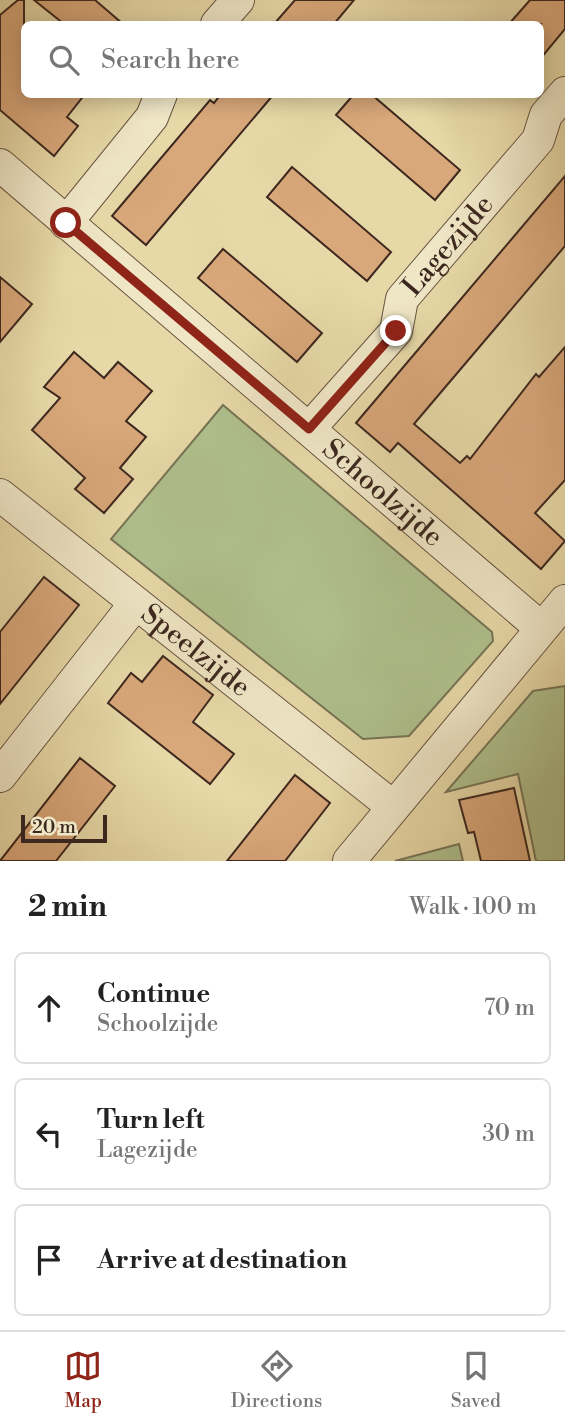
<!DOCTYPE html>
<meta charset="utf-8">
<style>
body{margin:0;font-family:"Libre Bodoni",serif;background:#f2f2f2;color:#222}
.scale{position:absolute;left:21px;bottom:18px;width:86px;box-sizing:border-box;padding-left:7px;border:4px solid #3d281f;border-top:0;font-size:19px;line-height:24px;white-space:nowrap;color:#3d281f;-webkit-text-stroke:5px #efe6c6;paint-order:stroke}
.stop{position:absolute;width:21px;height:21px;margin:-16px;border:5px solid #8f2418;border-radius:50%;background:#fff}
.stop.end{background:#8f2418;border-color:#fff;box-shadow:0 2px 7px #0008}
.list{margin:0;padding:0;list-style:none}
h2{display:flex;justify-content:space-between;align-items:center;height:91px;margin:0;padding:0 28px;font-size:30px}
h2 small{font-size:23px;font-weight:400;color:#767676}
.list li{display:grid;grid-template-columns:46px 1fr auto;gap:21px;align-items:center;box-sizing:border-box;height:112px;margin:0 14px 14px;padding:0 14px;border:2px solid #e0e0e0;border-radius:10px}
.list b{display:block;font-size:26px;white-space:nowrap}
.list p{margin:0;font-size:23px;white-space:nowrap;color:#767676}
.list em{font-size:23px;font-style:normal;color:#767676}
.icon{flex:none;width:38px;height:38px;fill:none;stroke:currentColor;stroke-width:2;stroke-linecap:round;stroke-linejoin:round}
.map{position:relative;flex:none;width:565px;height:861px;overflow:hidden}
.search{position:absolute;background:#fff;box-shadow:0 4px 18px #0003;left:21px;right:21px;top:21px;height:77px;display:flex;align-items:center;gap:18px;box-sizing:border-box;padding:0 24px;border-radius:10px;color:#767676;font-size:26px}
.sheet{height:469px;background:#fff}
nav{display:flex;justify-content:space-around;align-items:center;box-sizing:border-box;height:98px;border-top:2px solid #e0e0e0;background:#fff;font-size:19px;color:#767676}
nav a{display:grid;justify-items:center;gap:4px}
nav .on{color:#8f2418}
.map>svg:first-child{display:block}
.green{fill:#afc08d;stroke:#767456;stroke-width:2}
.building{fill:#d8a77a;stroke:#3d281f;stroke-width:2}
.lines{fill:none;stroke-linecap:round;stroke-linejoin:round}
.street-casing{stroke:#685441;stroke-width:34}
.street{stroke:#efe6c6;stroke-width:32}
.route{stroke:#8f2418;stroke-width:9}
.labels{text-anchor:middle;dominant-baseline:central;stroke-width:5;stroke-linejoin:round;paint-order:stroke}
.street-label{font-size:28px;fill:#3d281f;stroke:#efe6c6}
</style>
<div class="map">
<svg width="565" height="861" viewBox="0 0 565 861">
<rect width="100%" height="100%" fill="#e7d8a7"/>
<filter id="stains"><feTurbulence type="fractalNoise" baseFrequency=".00286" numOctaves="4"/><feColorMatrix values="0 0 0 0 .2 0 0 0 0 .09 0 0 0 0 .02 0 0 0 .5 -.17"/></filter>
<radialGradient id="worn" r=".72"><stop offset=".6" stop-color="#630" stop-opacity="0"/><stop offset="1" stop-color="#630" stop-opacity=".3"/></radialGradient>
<g class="green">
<polygon points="223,405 492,632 493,641 409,736 363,739 111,539"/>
<polygon points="565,686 565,861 536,861 518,774 446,792 533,691"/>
<polygon points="459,844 463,861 395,861"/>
</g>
<g class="building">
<polygon points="18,0 24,0 24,94 85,94 67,117 78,126 54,156 0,110 0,15"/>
<polygon points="34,0 95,0 123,24 64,24"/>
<polygon points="295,0 354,0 334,24 274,24"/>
<polygon points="530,0 565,0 565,29 541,58 541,24 509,24"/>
<polygon points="221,94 274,94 146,245 112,216 210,100 214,103"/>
<polygon points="354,94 371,94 460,170 435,200 336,115"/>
<polygon points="292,167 391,252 367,281 267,197"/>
<polygon points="565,176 565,246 414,424 460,463 467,456 470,459 536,374 539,377 565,347 565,480 535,513 565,541 541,569 398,443 390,452 356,423"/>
<polygon points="223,249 322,333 297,362 198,278"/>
<polygon points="0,277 32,304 0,342"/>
<polygon points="74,352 104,378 118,362 152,391 126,421 146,437 120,468 133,479 104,513 75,489 85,478 32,430 60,398 44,387"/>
<polygon points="44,577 79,605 0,704 0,632"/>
<polygon points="163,656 213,695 193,722 234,754 210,784 108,703 131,673 142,682"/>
<polygon points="80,758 115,786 56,861 0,861"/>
<polygon points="295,775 330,803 285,861 227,861"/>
<polygon points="514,788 530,861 481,861 474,832 468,833 459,800"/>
</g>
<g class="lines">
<defs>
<g id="street">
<polyline points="217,24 238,0"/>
<path id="s1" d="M 0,165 L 541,628"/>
<polyline points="66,223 152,117 161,94"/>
<path id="s2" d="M 309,429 L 396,331 L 402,299 L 538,140 L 546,115 L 565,93"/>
<path id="s3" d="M 0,495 L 392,806"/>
<polyline points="0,776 135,604"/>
<polyline points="349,861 565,601"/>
</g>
</defs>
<use href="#street" class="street-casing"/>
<use href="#street" class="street"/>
</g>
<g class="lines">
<polyline class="route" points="66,223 309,429 396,331"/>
</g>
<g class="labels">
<g class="street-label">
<text stroke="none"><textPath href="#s2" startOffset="234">Lagezijde</textPath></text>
<text stroke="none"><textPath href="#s1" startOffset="504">Schoolzijde</textPath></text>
<text stroke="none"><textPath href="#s3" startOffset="250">Speelzijde</textPath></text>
</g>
</g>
<rect width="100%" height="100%" filter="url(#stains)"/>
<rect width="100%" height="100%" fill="url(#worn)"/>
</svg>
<div class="scale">20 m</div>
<div class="stop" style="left:66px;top:223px"></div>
<div class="stop end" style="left:396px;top:331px"></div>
<div class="search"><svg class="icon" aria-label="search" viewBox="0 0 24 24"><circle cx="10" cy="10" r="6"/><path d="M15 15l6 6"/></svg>Search here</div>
</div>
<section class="sheet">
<h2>2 min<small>Walk · 100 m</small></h2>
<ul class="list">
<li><svg class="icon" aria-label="ahead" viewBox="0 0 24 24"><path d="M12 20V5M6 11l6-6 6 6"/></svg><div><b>Continue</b><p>Schoolzijde</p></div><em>70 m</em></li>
<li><svg class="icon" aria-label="left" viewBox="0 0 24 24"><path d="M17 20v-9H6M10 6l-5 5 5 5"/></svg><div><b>Turn left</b><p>Lagezijde</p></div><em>30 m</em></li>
<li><svg class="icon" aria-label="arrive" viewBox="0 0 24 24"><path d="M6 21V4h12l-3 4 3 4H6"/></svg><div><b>Arrive at destination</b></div></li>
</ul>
</section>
<nav>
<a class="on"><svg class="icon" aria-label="map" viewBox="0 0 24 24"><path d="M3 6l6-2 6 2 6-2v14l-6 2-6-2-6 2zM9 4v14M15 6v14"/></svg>Map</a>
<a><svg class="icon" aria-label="directions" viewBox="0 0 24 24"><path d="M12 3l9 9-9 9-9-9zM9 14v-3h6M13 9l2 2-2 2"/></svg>Directions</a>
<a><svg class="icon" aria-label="saved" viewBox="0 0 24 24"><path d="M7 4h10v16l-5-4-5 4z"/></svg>Saved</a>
</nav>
